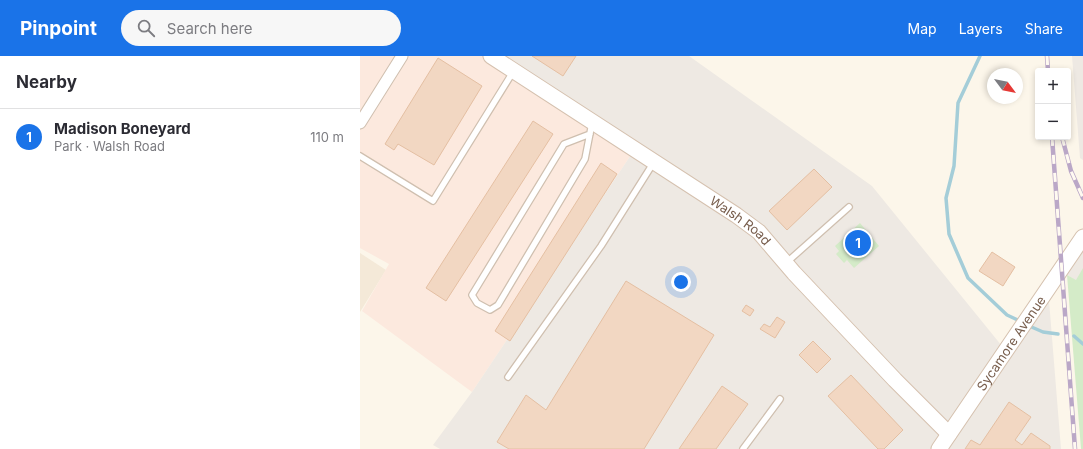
<!DOCTYPE html>
<meta charset="utf-8">
<style>
body{margin:0;font-family:Inter,sans-serif;background:#f7f7f7;color:#2b2b33}
.controls{position:absolute;right:12px;top:12px;display:grid;overflow:hidden;border-radius:4px;box-shadow:0 2px 6px #0003}
.controls button{width:36px;height:36px;display:grid;place-items:center;padding:0;border:0;border-bottom:1px solid #e1e1e2;background:#fff;color:#2b2b33;font:20px sans-serif}
.compass{position:absolute;left:627px;top:12px;width:36px;height:36px;border-radius:50%;background:#fff;box-shadow:0 2px 6px #0003;rotate:122deg}
.you{position:absolute;left:321px;top:226px;width:14px;height:14px;margin:-10px;border:3px solid #fff;border-radius:50%;background:#1a73e8;box-shadow:0 0 0 6px #1a73e833}
.badge{display:grid;place-items:center;width:26px;height:26px;border-radius:50%;background:#1a73e8;color:#fff;font-size:13px;font-weight:700}
.pin{position:absolute;translate:-50% -50%;border:2px solid #fff;box-shadow:0 1px 4px #0006}
.list{margin:0;padding:0;list-style:none}
h2{display:flex;justify-content:space-between;align-items:center;height:52px;margin:0;padding:0 16px;font-size:17px}
h2 small{font-size:13px;font-weight:400;color:#7c7c81}
.list li{display:grid;grid-template-columns:26px 1fr auto;gap:12px;align-items:center;box-sizing:border-box;height:56px;padding:0 16px;border-top:1px solid #e1e1e2}
.list b{display:block;font-size:15px;white-space:nowrap}
.list p{margin:0;font-size:13px;white-space:nowrap;color:#7c7c81}
.list em{font-size:13px;font-style:normal;color:#7c7c81}
.icon{flex:none;width:22px;height:22px;fill:none;stroke:currentColor;stroke-width:2;stroke-linecap:round;stroke-linejoin:round}
.map{position:relative;flex:none;width:723px;height:393px;overflow:hidden}
header{display:flex;align-items:center;gap:24px;box-sizing:border-box;height:56px;padding:0 20px;background:#1a73e8;color:#fff}
header strong{font-size:19px}
nav{display:flex;gap:22px;margin-inline-start:auto;font-size:14px}
.search{width:280px;height:36px;background:#f7f7f7;display:flex;align-items:center;gap:10px;box-sizing:border-box;padding:0 14px;border-radius:22px;color:#7c7c81;font-size:15px}
main{display:flex}
aside{flex:1;background:#fff}
.map>svg:first-child{display:block}
.residential{fill:#f4e9d8}
.commercial{fill:#fce9de}
.industrial{fill:#eee9e3}
.green{fill:#d4ebc8}
.lines{fill:none;stroke-linecap:round;stroke-linejoin:round}
.stream{stroke:#a4cdd8;stroke-width:3.5}
.building{fill:#f2d7c2;stroke:#e4bfa2}
.lane-casing{stroke:#cfbfaf;stroke-width:8}
.street-casing{stroke:#cfbfaf;stroke-width:13}
.secondary-casing{stroke:#d5c1af;stroke-width:17}
.lane{stroke:#fff;stroke-width:5.5}
.street{stroke:#fff;stroke-width:11}
.secondary{stroke:#fff;stroke-width:15}
.rail-casing{stroke:#baa7c7;stroke-width:4.5}
.rail{stroke:#fffaf1;stroke-width:3;stroke-dasharray:9;stroke-linecap:butt}
.labels{text-anchor:middle;dominant-baseline:central;stroke-width:3.5;stroke-linejoin:round;paint-order:stroke}
.street-label{font-size:13px;fill:#785e4d;stroke:#fffaf1}
</style>
<header>
<strong>Pinpoint</strong>
<div class="search"><svg class="icon" aria-label="search" viewBox="0 0 24 24"><circle cx="10" cy="10" r="6"/><path d="M15 15l6 6"/></svg>Search here</div>
<nav><a>Map</a><a>Layers</a><a>Share</a></nav>
</header>
<main>
<aside>
<h2>Nearby<small></small></h2>
<ul class="list">
<li><span class="badge">1</span><div><b>Madison Boneyard</b><p>Park · Walsh Road</p></div><em>110 m</em></li>
</ul>
</aside>
<div class="map">
<svg width="723" height="393" viewBox="0 0 723 393">
<rect width="100%" height="100%" fill="#fcf6ea"/>
<polygon class="residential" points="0,197 26,214 0,256"/>
<polygon class="commercial" points="0,0 131,0 275,93 112,336 2,255 29,208 0,192"/>
<g class="industrial">
<polygon points="131,0 329,0 512,130 646,295 688,232 701,393 80,393 73,389 112,336 275,93"/>
<polygon points="712,0 723,0 723,104 720,102"/>
<polygon points="723,193 723,229 707,219"/>
</g>
<g class="green">
<polygon points="500,167 519,190 494,212 487,204 484,207 476,198 479,195 475,190"/>
<polygon points="723,212 723,393 721,393 707,219 716,224"/>
</g>
<g class="lines">
<g class="stream">
<polyline points="620,0 598,47 594,110 586,142 589,178 608,222 647,259 662,266"/>
<polyline points="667,269 683,276 698,278"/>
<polyline points="714,280 723,288"/>
</g>
</g>
<g class="building">
<polygon points="172,0 216,0 203,20"/>
<polygon points="78,2 122,30 74,109 38,88 34,94 25,88"/>
<polygon points="173,65 193,78 86,245 66,232"/>
<polygon points="241,107 257,118 150,285 135,275"/>
<polygon points="454,113 472,131 427,174 409,155"/>
<polygon points="632,196 655,211 643,230 619,215"/>
<polygon points="266,225 354,279 284,393 149,393 137,386 166,339 186,354"/>
<polygon points="386,249 394,254 390,260 382,255"/>
<polygon points="417,261 425,266 415,282 400,273 404,268 410,271"/>
<polygon points="453,285 471,303 457,317 439,299"/>
<polygon points="491,319 543,374 524,393 518,393 468,340"/>
<polygon points="362,330 388,348 356,393 319,393"/>
<polygon points="649,346 671,361 655,384 662,389 671,377 690,390 690,393 605,393 611,384 620,389"/>
</g>
<g class="lines">
<defs>
<g id="lane">
<polyline points="230,78 204,88 112,239 117,247 130,254 138,249 225,103 232,67"/>
<polyline points="0,100 73,145 153,16"/>
<polyline points="426,207 489,151"/>
<polyline points="148,321 241,190 294,106"/>
<polyline points="383,393 420,343"/>
</g>
<polyline id="street" points="0,67 42,0"/>
<g id="secondary">
<path id="s1" d="M 131,0 L 376,159 L 399,176 L 434,217 L 535,324 L 589,378"/>
<path id="s2" d="M 579,393 L 723,181"/>
</g>
</defs>
<use href="#lane" class="lane-casing"/>
<use href="#street" class="street-casing"/>
<use href="#secondary" class="secondary-casing"/>
<use href="#lane" class="lane"/>
<use href="#street" class="street"/>
<use href="#secondary" class="secondary"/>
<defs>
<g id="rail">
<polyline points="687,0 688,15"/>
<polyline points="692,81 715,393"/>
<polyline points="702,81 711,115 723,142"/>
</g>
</defs>
<use href="#rail" class="rail-casing"/>
<use href="#rail" class="rail"/>
</g>
<g class="labels">
<g class="street-label">
<text stroke="none"><textPath href="#s1" startOffset="299">Walsh Road</textPath></text>
<text stroke="none"><textPath href="#s2" startOffset="128">Sycamore Avenue</textPath></text>
</g>
</g>
</svg>
<div class="controls">
<button>+</button>
<button>−</button>
</div>
<svg class="compass" viewBox="-18 -18 36 36"><path d="M0-13l5 13h-10z" fill="#e53935"/><path d="M0 13l5-13h-10z" fill="#7c7c81"/></svg>
<div class="you"></div>
<div class="pin badge" style="left:498px;top:187px">1</div>
</div>
</main>
